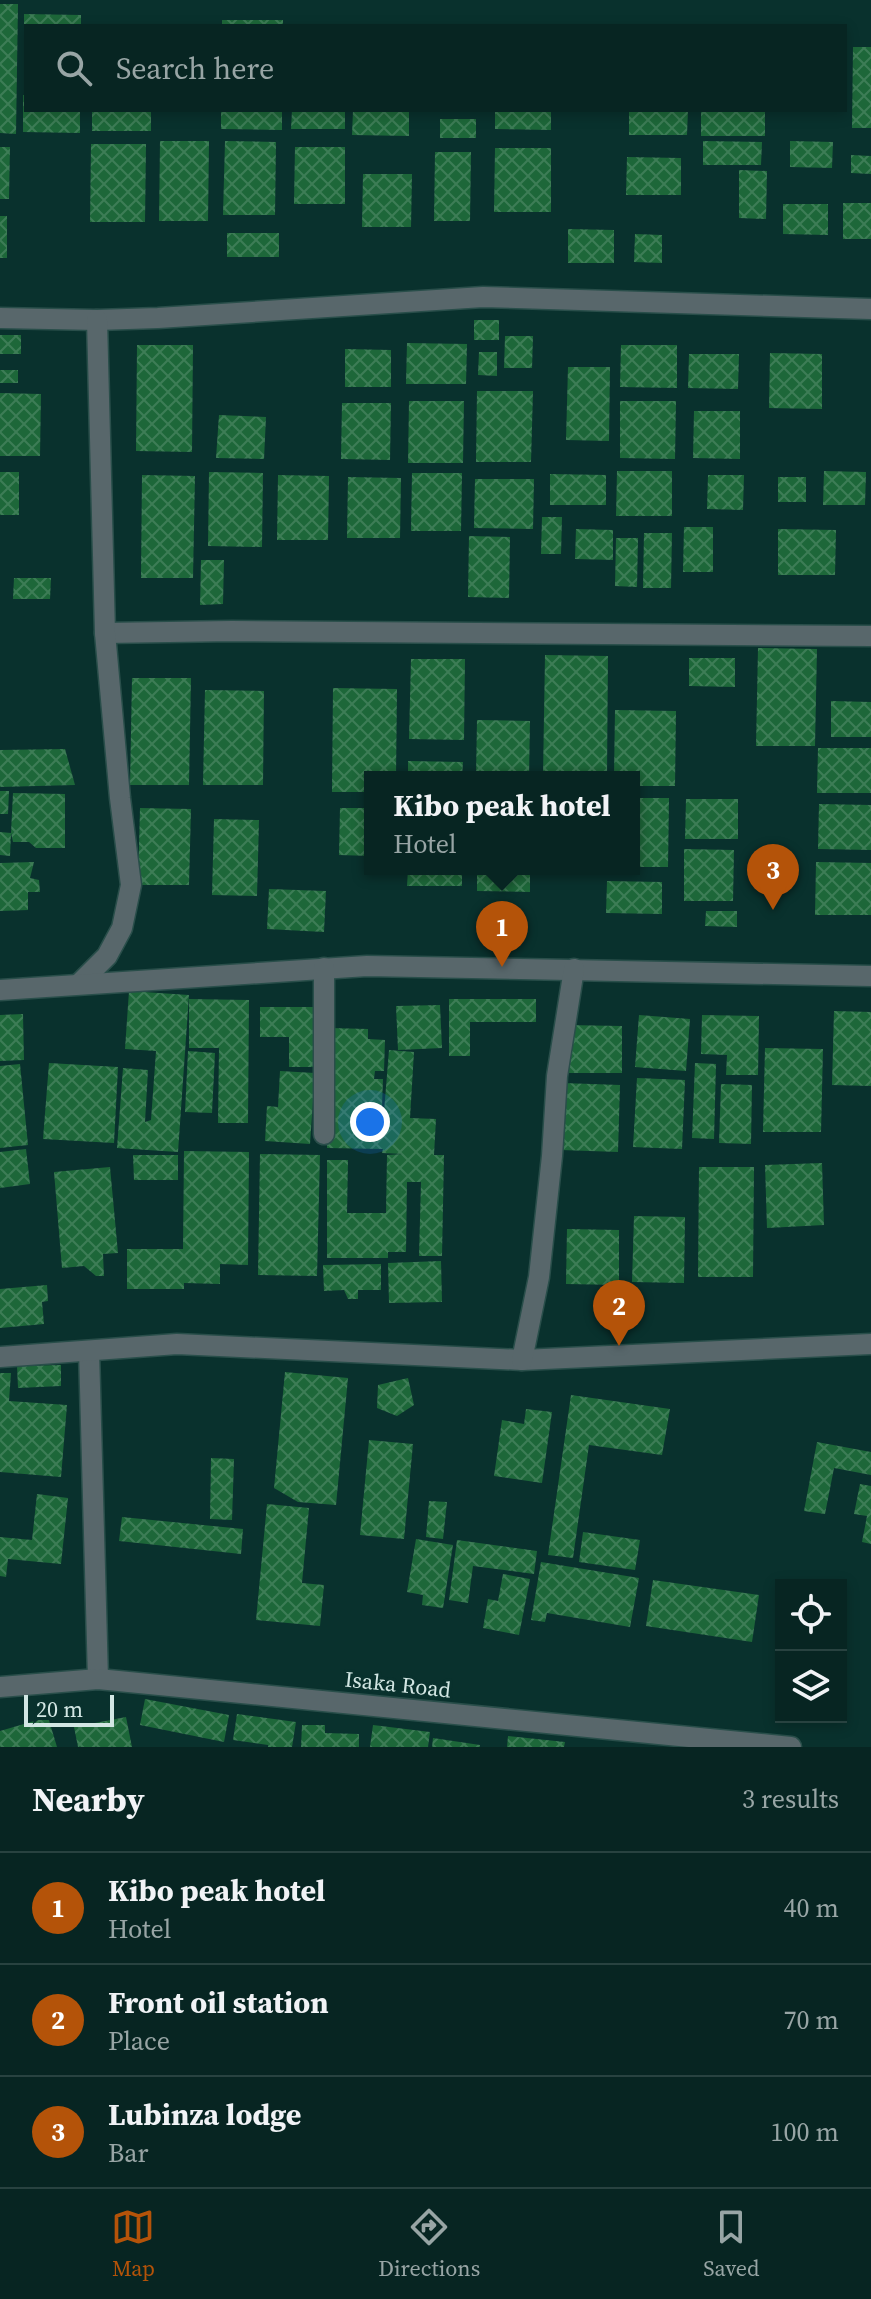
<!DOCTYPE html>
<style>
body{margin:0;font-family:"Source Serif 4",serif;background:#102d2a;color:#f1f3f6}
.controls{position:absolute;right:24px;bottom:24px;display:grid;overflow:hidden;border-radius:0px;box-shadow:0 4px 12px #0003}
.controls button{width:72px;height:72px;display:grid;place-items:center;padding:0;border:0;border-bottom:2px solid #284240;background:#072522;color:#f1f3f6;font:40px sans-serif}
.scale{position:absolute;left:24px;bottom:20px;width:90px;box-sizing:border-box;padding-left:8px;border:4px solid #d2e6e3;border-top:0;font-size:22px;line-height:28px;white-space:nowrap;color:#d2e6e3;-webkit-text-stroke:6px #09312d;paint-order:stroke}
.you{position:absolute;left:370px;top:1122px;width:28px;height:28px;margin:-20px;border:6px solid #fff;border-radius:50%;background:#1a73e8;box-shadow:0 0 0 12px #1a73e833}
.badge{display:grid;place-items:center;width:52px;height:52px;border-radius:50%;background:#b45309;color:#fff;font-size:26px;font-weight:700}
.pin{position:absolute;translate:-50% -66px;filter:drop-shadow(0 2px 4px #0008)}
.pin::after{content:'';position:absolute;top:42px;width:28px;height:24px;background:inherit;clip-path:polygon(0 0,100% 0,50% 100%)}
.popup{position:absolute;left:364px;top:771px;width:276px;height:104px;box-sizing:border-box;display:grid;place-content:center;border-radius:0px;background:#072522;filter:drop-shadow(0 2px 6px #0005);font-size:26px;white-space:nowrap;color:#98a5a5}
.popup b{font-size:30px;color:#f1f3f6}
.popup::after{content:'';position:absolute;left:50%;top:100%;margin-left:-16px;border:16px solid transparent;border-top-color:#072522}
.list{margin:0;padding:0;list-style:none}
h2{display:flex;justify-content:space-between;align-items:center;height:104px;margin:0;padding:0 32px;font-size:34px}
h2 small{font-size:26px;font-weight:400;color:#98a5a5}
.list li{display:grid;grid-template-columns:52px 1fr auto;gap:24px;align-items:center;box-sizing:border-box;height:112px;padding:0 32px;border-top:2px solid #284240}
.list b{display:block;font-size:30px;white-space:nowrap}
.list p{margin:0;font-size:26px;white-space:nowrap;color:#98a5a5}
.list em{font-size:26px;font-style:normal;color:#98a5a5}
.icon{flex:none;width:44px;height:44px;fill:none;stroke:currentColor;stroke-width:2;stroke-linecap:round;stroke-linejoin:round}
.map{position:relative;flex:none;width:871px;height:1747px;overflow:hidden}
.search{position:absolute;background:#072522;box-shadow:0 4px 12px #0003;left:24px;right:24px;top:24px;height:88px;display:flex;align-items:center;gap:20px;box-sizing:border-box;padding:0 28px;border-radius:0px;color:#98a5a5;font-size:30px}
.sheet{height:440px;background:#072522}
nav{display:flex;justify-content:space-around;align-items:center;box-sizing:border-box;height:112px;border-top:2px solid #284240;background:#072522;font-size:22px;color:#98a5a5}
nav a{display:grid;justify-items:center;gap:4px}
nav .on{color:#b45309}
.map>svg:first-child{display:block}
.building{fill:url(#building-cross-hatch)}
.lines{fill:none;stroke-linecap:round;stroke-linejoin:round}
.minor-casing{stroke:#294e4a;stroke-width:23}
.tertiary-casing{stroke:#294e4a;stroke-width:23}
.minor{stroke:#58676b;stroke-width:20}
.tertiary{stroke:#58676b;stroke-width:20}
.labels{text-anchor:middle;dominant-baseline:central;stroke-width:6;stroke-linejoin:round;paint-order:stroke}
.street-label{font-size:22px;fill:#d2e6e3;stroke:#09312d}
</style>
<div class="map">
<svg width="871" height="1747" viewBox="0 0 871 1747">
<defs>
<pattern id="building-cross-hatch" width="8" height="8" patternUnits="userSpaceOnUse" patternTransform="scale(2)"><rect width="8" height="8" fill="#1d6739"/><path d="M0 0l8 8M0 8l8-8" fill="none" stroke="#3d7d56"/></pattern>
</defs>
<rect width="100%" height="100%" fill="#09312d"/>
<g class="building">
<polygon points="0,4 18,4 16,134 0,133"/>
<polygon points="24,14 81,15 81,26 24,26"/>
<rect x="222" y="20" width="61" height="6"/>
<polygon points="853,47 871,47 871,128 852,128"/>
<polygon points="23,95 26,95 26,110 80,110 80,133 23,132"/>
<rect x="92" y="110" width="59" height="21"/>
<polygon points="221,110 282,110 282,130 221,129"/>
<polygon points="292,110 345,110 345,129 291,129"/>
<polygon points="353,110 409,110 409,136 352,135"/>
<polygon points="495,110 551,110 551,130 495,129"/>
<polygon points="629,110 688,110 687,135 629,135"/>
<rect x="701" y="110" width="64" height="26"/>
<rect x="440" y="119" width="36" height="19"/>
<polygon points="160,141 209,141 208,221 159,221"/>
<polygon points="225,141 276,142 275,215 223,215"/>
<polygon points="703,141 762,142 761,165 703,165"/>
<polygon points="790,141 833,142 832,168 790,167"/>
<polygon points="91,144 146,144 145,222 90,222"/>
<polygon points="0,147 10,147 9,199 0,199"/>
<polygon points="295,147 345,147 345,204 294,204"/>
<polygon points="495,148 551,148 551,212 494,212"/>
<polygon points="435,152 471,152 470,221 434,221"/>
<polygon points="851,155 871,156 871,174 851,173"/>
<polygon points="627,157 681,158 681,195 626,195"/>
<polygon points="739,170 767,171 766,219 739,218"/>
<polygon points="363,174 412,174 411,227 362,227"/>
<rect x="843" y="203" width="28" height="36"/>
<polygon points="783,204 828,204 828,235 783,234"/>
<rect x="0" y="216" width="7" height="42"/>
<polygon points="568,229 614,230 614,263 568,263"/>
<rect x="227" y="233" width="52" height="24"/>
<polygon points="635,234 662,235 662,263 634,262"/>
<rect x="474" y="320" width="25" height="20"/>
<rect x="0" y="335" width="21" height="19"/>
<polygon points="505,336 533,336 532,368 504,368"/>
<polygon points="407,343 467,344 466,384 406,384"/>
<polygon points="137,345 193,345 192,452 136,451"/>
<polygon points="621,345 677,345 677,388 620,387"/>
<polygon points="345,349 391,350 391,387 345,387"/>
<polygon points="479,352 497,352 497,376 478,375"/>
<polygon points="770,353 822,354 822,409 769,408"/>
<polygon points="689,354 739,354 738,389 688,388"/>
<polygon points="568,367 610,367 609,441 566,440"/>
<rect x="0" y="370" width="18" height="13"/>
<polygon points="477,391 533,391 531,462 476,462"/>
<polygon points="0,393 41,394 40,456 0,456"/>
<polygon points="409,401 464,401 463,463 408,463"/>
<polygon points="620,401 676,401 675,459 620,458"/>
<polygon points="342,403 391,403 390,460 341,459"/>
<polygon points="694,411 740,411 740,459 693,458"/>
<polygon points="219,415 266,417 264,459 216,458"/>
<polygon points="617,471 672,471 672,516 616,516"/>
<polygon points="824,471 866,472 865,505 823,505"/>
<rect x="0" y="472" width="19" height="43"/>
<polygon points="209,472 263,473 262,547 208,546"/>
<polygon points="412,473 462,473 461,531 411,531"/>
<polygon points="550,474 606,475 606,505 550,505"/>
<polygon points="142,475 195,476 193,578 141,578"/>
<polygon points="278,475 329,476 328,540 277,540"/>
<polygon points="708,475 744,475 743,510 707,509"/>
<polygon points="348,477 401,478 400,538 347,538"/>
<rect x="778" y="477" width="28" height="25"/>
<polygon points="475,479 534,479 533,529 474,528"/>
<polygon points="542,517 562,517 561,554 541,554"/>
<polygon points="684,527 713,527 713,572 683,572"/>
<polygon points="576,529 613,530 613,560 575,559"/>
<polygon points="778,529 836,530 835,575 778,575"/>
<polygon points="644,533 672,533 671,588 643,588"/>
<polygon points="469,536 510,537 509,598 468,597"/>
<polygon points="616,538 638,538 637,587 615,586"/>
<polygon points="201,560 224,560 223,604 200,605"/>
<polygon points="14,578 51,578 50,599 13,599"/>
<polygon points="758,648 817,649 815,746 756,746"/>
<polygon points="545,655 608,656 607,777 543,777"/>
<polygon points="689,658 735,658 735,687 689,686"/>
<polygon points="411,659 465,659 464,740 409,739"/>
<polygon points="132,678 191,678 189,785 130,785"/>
<polygon points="333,688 397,689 396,777 370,777 370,792 332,792"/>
<polygon points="205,690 264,691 263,785 203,785"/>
<polygon points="831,701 871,702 871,737 831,737"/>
<polygon points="615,710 676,711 675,786 634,786 634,777 614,777"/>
<polygon points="477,720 530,721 529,777 476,777"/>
<polygon points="818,748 871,748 871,793 817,793"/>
<polygon points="65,749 75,785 0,787 0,750"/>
<polygon points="408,761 463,762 462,777 408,777"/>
<polygon points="0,791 9,791 8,814 0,814"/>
<polygon points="13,793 65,794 65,848 36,848 29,842 13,842 11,833"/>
<polygon points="634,798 669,798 668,867 634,867"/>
<polygon points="686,799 738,799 738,839 685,839"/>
<polygon points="819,804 871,805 871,850 818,849"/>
<polygon points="140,808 191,809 189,885 138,885"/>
<polygon points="340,808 370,808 370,856 339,855"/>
<polygon points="214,819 259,820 257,896 212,895"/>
<polygon points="0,832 11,833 10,856 0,855"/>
<polygon points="684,849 734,850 733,901 684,901"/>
<polygon points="34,862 30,878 39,880 40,892 28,892 28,910 0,911 0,863"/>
<polygon points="816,862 871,863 871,915 815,915"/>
<polygon points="408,869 462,869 462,886 407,886"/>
<polygon points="477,869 530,869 530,892 477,891"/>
<polygon points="607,881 662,882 662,914 606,913"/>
<polygon points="269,889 326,891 324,932 267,929"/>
<polygon points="706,911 737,911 737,927 705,926"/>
<polygon points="129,991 189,995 178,1152 117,1148 123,1068 148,1070 145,1122 151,1120 156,1051 125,1049"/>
<polygon points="189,999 249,1000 248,1123 218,1123 219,1048 189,1048"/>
<polygon points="449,999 536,999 536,1022 470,1022 470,1056 449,1056"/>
<polygon points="440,1005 442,1048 398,1050 396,1006"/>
<polygon points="260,1007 316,1007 316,1067 289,1067 289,1037 260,1037"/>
<polygon points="834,1011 871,1012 871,1086 832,1085"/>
<polygon points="23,1014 24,1060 0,1061 0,1015"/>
<polygon points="639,1015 690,1019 686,1071 635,1067"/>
<polygon points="702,1015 759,1016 758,1075 726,1075 727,1055 701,1054"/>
<polygon points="567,1025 622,1026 622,1073 566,1073"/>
<polygon points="330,1028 368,1029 368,1039 385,1040 384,1071 375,1071 374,1079 383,1079 382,1107 373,1110 372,1124 383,1124 389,1050 414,1052 410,1118 436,1119 434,1155 444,1155 442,1256 419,1256 421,1182 407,1182 406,1252 388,1252 388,1258 327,1258 327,1160 348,1160 347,1213 386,1213 387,1155 403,1154 382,1153 383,1149 327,1148"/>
<polygon points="765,1048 823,1049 821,1132 763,1132"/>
<polygon points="188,1051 215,1053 212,1113 185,1112"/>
<polygon points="49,1063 118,1067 114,1143 43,1139"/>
<polygon points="695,1063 716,1064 714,1139 692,1138"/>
<polygon points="20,1064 28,1145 0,1148 0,1066"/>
<polygon points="280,1071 315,1073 310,1144 265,1141 267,1106 278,1107"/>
<polygon points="637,1078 685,1080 682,1149 633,1147"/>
<polygon points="563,1083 620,1085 618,1152 561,1150"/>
<polygon points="721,1084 752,1085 751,1144 719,1143"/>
<polygon points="26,1149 30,1184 0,1188 0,1152"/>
<polygon points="184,1151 249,1152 248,1265 220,1264 220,1284 184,1283 184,1289 127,1289 127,1249 183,1249"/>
<polygon points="260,1154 320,1155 317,1276 258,1275"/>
<polygon points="133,1155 178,1155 178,1180 134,1180"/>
<polygon points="822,1163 824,1225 767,1228 765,1165"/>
<polygon points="110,1167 118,1253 103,1254 104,1276 96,1276 84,1266 62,1268 54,1172"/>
<polygon points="699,1167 754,1167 753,1277 698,1277"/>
<polygon points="634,1216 685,1217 684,1283 632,1282"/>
<polygon points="567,1229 619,1230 619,1285 566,1284"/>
<polygon points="441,1261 442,1302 389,1303 388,1263"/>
<polygon points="381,1264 381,1290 358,1290 358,1299 348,1299 344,1290 324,1291 323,1265"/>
<polygon points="47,1285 48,1301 42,1302 44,1324 0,1328 0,1289"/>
<polygon points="61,1365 61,1386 18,1388 17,1366"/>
<polygon points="285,1372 348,1378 336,1505 298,1502 274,1488"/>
<polygon points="0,1373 11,1373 9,1401 67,1405 61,1477 0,1472"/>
<polygon points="408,1378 414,1405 397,1416 377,1408 378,1385"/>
<polygon points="571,1395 670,1409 662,1455 589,1445 573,1558 548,1555"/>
<polygon points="526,1409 552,1412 542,1483 494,1476 502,1420 524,1424"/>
<polygon points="369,1440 413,1444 404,1539 360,1535"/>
<polygon points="817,1442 871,1452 871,1475 834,1468 825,1514 804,1511"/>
<polygon points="211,1458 234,1459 232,1520 210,1519"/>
<polygon points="860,1484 871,1486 871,1544 862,1542 867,1516 854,1514"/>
<polygon points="37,1494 68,1498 61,1564 8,1559 6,1577 0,1576 0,1537 32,1540"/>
<polygon points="429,1501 447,1502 443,1539 426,1537"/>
<polygon points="267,1504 309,1508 302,1583 324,1585 320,1626 256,1620"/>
<polygon points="122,1517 243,1529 241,1554 119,1541"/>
<polygon points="583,1532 640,1540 635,1570 579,1562"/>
<polygon points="416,1539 453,1545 443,1608 422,1605 423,1595 407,1592"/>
<polygon points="457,1540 537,1551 534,1574 473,1566 468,1603 449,1600"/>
<polygon points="541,1562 639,1578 630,1627 547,1613 545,1622 531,1620"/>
<polygon points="503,1574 530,1579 519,1635 483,1628 488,1599 498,1601"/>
<polygon points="653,1580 759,1595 752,1642 646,1626"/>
<polygon points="145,1699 229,1715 224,1742 140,1725"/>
<polygon points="237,1714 296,1722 292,1747 268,1747 268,1745 233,1740"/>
<polygon points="48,1717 57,1747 0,1747 0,1731"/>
<polygon points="126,1717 132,1747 78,1747 74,1727"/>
<polygon points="302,1725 325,1725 325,1733 359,1734 359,1747 301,1747"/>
<polygon points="373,1725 430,1732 428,1747 370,1747"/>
<polygon points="508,1736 565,1742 564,1747 507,1747"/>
<polygon points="433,1738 480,1745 480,1747 432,1747"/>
</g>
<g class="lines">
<defs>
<g id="minor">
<polyline points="0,318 97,320 158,318 483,297 871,309"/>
<polyline points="105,633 232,631 871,636"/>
<polyline points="80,983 107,956 122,928 131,885 120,798 105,633 97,320"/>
<polyline points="0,990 367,966 871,976"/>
<polyline points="324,1134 324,968"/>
<polyline points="89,1351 98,1679"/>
<polyline points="0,1357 177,1344 522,1360 871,1344"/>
<polyline points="522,1360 539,1277 552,1156 557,1076 574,969"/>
</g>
<polyline id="tertiary" points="0,1687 98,1679 791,1747"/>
</defs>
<use href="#minor" class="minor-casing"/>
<use href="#tertiary" class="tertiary-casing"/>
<use href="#minor" class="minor"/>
<use href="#tertiary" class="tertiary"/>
</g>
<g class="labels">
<g class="street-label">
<text transform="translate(398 1684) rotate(6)">Isaka Road</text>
</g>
</g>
</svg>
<div class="controls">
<button><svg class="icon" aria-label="locate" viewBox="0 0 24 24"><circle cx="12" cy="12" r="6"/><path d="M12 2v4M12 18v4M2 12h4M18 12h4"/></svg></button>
<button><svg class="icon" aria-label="layers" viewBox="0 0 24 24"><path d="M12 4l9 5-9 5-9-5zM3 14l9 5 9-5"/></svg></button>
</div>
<div class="scale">20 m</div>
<div class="you"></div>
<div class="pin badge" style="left:502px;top:967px">1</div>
<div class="popup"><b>Kibo peak hotel</b>Hotel</div>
<div class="pin badge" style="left:619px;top:1346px">2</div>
<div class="pin badge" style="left:773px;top:910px">3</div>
<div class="search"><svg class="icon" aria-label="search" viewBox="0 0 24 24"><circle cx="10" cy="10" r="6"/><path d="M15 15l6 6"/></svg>Search here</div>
</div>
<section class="sheet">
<h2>Nearby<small>3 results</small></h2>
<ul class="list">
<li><span class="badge">1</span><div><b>Kibo peak hotel</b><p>Hotel</p></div><em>40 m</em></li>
<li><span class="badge">2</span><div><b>Front oil station</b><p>Place</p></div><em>70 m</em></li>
<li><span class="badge">3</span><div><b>Lubinza lodge</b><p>Bar</p></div><em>100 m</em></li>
</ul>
</section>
<nav>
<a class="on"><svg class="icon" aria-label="map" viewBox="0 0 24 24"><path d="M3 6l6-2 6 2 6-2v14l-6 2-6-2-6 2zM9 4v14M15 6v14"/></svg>Map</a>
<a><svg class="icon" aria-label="directions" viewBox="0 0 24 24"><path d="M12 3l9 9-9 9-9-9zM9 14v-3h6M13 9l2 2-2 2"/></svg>Directions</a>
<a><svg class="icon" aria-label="saved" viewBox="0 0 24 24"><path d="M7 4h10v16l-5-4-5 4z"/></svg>Saved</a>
</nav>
